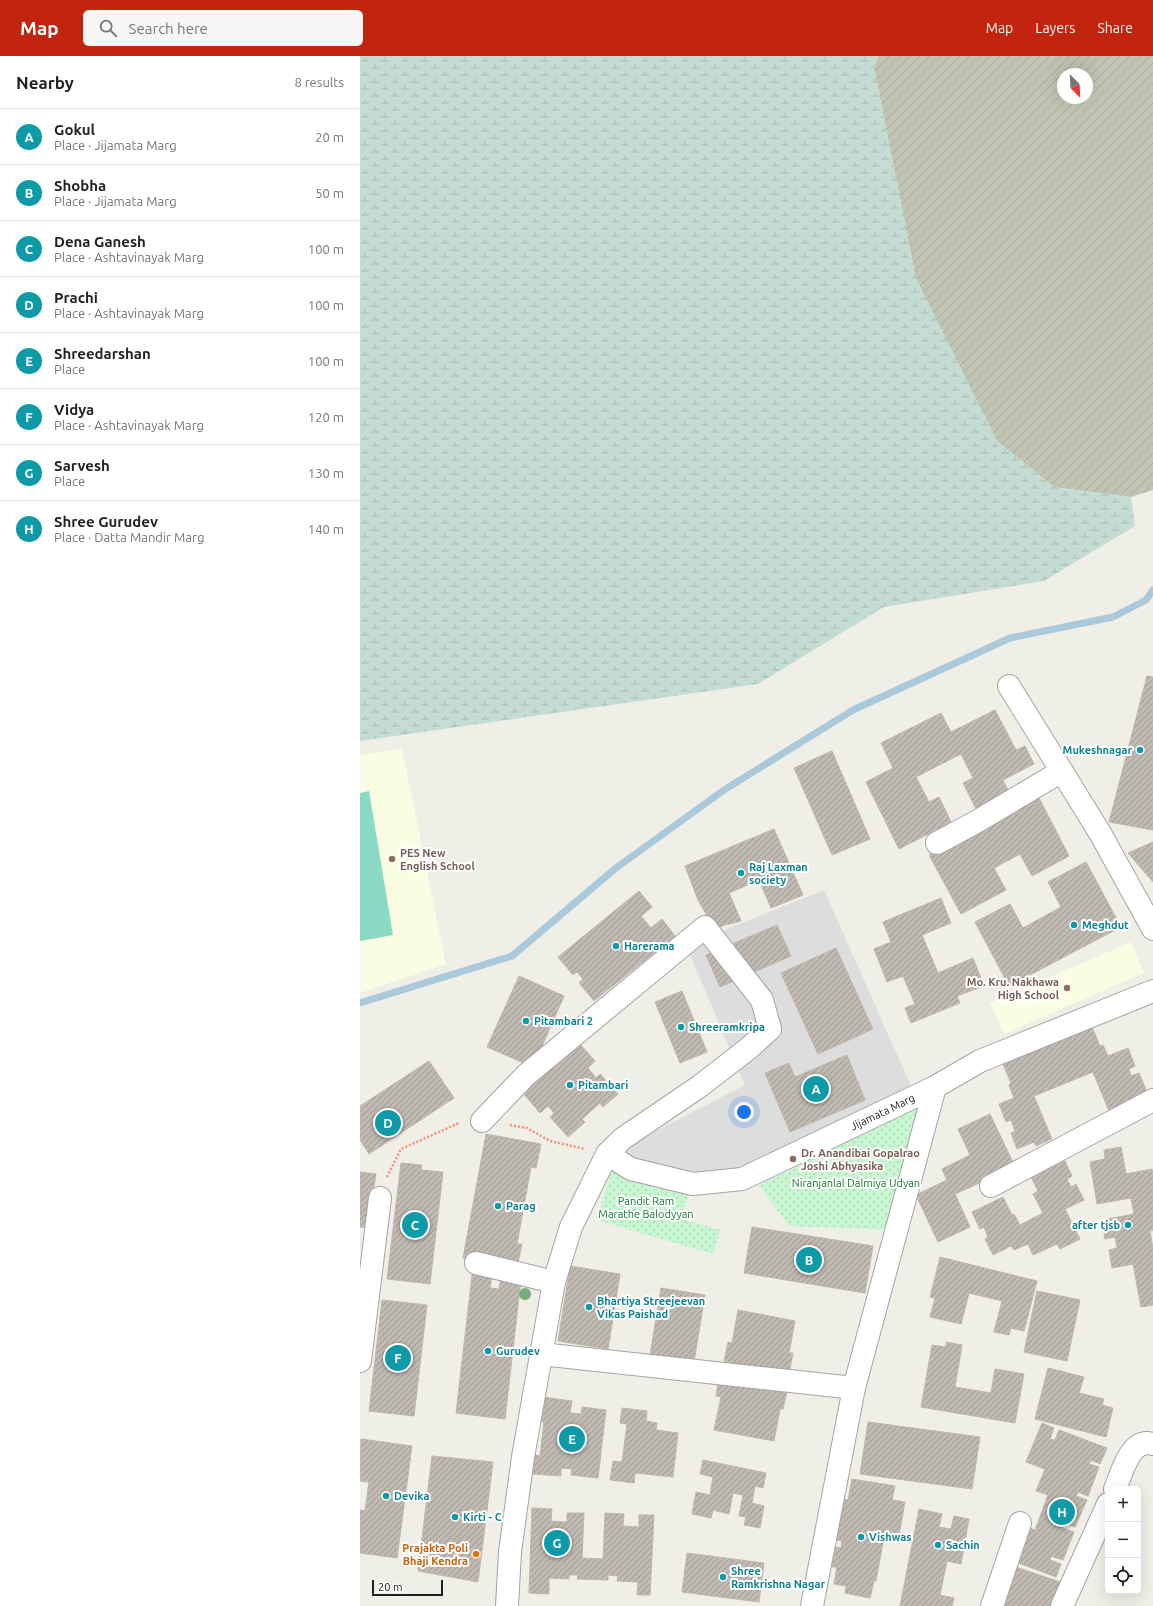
<!DOCTYPE html>
<meta charset="utf-8">
<style>
body{margin:0;font-family:Ubuntu,sans-serif;background:#f6f6f6;color:#222}
.controls{position:absolute;right:12px;bottom:12px;display:grid;overflow:hidden;border-radius:6px;box-shadow:0 4px 16px #0002}
.controls button{width:36px;height:36px;display:grid;place-items:center;padding:0;border:0;border-bottom:1px solid #e0e0e0;background:#fff;color:#222;font:20px sans-serif}
.compass{position:absolute;left:697px;top:12px;width:36px;height:36px;border-radius:50%;background:#fff;box-shadow:0 4px 16px #0002;rotate:156deg}
.scale{position:absolute;left:12px;bottom:10px;width:71px;box-sizing:border-box;padding-left:4px;border:2px solid #202020;border-top:0;font-size:11px;line-height:14px;white-space:nowrap;color:#202020;-webkit-text-stroke:3px #fff;paint-order:stroke}
.you{position:absolute;left:384px;top:1056px;width:14px;height:14px;margin:-10px;border:3px solid #fff;border-radius:50%;background:#1a73e8;box-shadow:0 0 0 6px #1a73e833}
.badge{display:grid;place-items:center;width:26px;height:26px;border-radius:50%;background:#c2240d;color:#fff;font-size:13px;font-weight:700}
.pin{position:absolute;translate:-50% -50%;border:2px solid #fff;box-shadow:0 1px 4px #0006}
.list{margin:0;padding:0;list-style:none}
h2{display:flex;justify-content:space-between;align-items:center;height:52px;margin:0;padding:0 16px;font-size:17px}
h2 small{font-size:13px;font-weight:400;color:#767676}
.list li{display:grid;grid-template-columns:26px 1fr auto;gap:12px;align-items:center;box-sizing:border-box;height:56px;padding:0 16px;border-top:1px solid #e0e0e0}
.list b{display:block;font-size:15px;white-space:nowrap}
.list p{margin:0;font-size:13px;white-space:nowrap;color:#767676}
.list em{font-size:13px;font-style:normal;color:#767676}
.icon{flex:none;width:22px;height:22px;fill:none;stroke:currentColor;stroke-width:2;stroke-linecap:round;stroke-linejoin:round}
.map{position:relative;flex:none;width:793px;height:1550px;overflow:hidden}
header{display:flex;align-items:center;gap:24px;box-sizing:border-box;height:56px;padding:0 20px;background:#c2240d;color:#fff}
header strong{font-size:19px}
nav{display:flex;gap:22px;margin-inline-start:auto;font-size:14px}
.search{width:280px;height:36px;background:#f6f6f6;display:flex;align-items:center;gap:10px;box-sizing:border-box;padding:0 14px;border-radius:6px;color:#767676;font-size:15px}
main{display:flex}
aside{flex:1;background:#fff}
.map>svg:first-child{display:block}
.residential{fill:#ddd}
.education{fill:#fafde2}
.construction{fill:url(#construction-furrows);fill-rule:evenodd}
.wetland{fill:url(#wetland-marsh)}
.park{fill:url(#park-dots)}
.pitch{fill:#8ad9c4}
.lines{fill:none;stroke-linecap:round;stroke-linejoin:round}
.stream{stroke:#aac9da;stroke-width:7}
.building{fill:url(#building-hatch);stroke:#c0b6aa}
.street-casing{stroke:#a4a4a4;stroke-width:24}
.path{stroke:#f19276;stroke-width:2.5;stroke-dasharray:2 2;stroke-linecap:butt}
.street{stroke:#fff;stroke-width:22}
.tree{fill:#76ad7e}
.culture-dot{fill:#0f9aa8;stroke:#fff;stroke-width:1.5}
.education-dot{fill:#8d6e63;stroke:#fff;stroke-width:1.5}
.food-dot{fill:#e8710a;stroke:#fff;stroke-width:1.5}
.labels{text-anchor:middle;dominant-baseline:central;stroke-width:4;stroke-linejoin:round;paint-order:stroke}
.culture-label{font-size:11px;font-weight:bold;fill:#0d838f;stroke:#fff;text-anchor:start}
.education-label{font-size:11px;font-weight:bold;fill:#785e54;stroke:#fff;text-anchor:start}
.street-label{font-size:11px;fill:#202020;stroke:#fff}
.park-label{font-size:11px;fill:#137828;stroke:#fff}
.food-label{font-size:11px;font-weight:bold;fill:#c56008;stroke:#fff;text-anchor:end}
</style>
<header>
<strong>Map</strong>
<div class="search"><svg class="icon" aria-label="search" viewBox="0 0 24 24"><circle cx="10" cy="10" r="6"/><path d="M15 15l6 6"/></svg>Search here</div>
<nav><a>Map</a><a>Layers</a><a>Share</a></nav>
</header>
<main>
<aside>
<h2>Nearby<small>8 results</small></h2>
<ul class="list">
<li><span class="badge" style="background:#0f9aa8">A</span><div><b>Gokul</b><p>Place · Jijamata Marg</p></div><em>20 m</em></li>
<li><span class="badge" style="background:#0f9aa8">B</span><div><b>Shobha</b><p>Place · Jijamata Marg</p></div><em>50 m</em></li>
<li><span class="badge" style="background:#0f9aa8">C</span><div><b>Dena Ganesh</b><p>Place · Ashtavinayak Marg</p></div><em>100 m</em></li>
<li><span class="badge" style="background:#0f9aa8">D</span><div><b>Prachi</b><p>Place · Ashtavinayak Marg</p></div><em>100 m</em></li>
<li><span class="badge" style="background:#0f9aa8">E</span><div><b>Shreedarshan</b><p>Place</p></div><em>100 m</em></li>
<li><span class="badge" style="background:#0f9aa8">F</span><div><b>Vidya</b><p>Place · Ashtavinayak Marg</p></div><em>120 m</em></li>
<li><span class="badge" style="background:#0f9aa8">G</span><div><b>Sarvesh</b><p>Place</p></div><em>130 m</em></li>
<li><span class="badge" style="background:#0f9aa8">H</span><div><b>Shree Gurudev</b><p>Place · Datta Mandir Marg</p></div><em>140 m</em></li>
</ul>
</aside>
<div class="map">
<svg width="793" height="1550" viewBox="0 0 793 1550">
<defs>
<pattern id="construction-furrows" width="10" height="10" patternUnits="userSpaceOnUse"><rect width="10" height="10" fill="#c1c4b2"/><path d="M-1 1l2-2M0 10L10 0M9 11l2-2" fill="none" stroke="#a6a899"/></pattern>
<pattern id="wetland-marsh" width="20" height="14" patternUnits="userSpaceOnUse"><rect width="20" height="14" fill="#c5dcd4"/><path d="M1 5h8M5 5V1M11 12h8M15 12V8" fill="none" stroke="#a9bcb6"/></pattern>
<pattern id="park-dots" width="8" height="8" patternUnits="userSpaceOnUse"><rect width="8" height="8" fill="#c7f6d1"/><path d="M2 2h.1M6 6h.1" fill="none" stroke="#abd3b3" stroke-width="1.8" stroke-linecap="round"/></pattern>
<pattern id="building-hatch" width="6" height="6" patternUnits="userSpaceOnUse"><rect width="6" height="6" fill="#c0bab3"/><path d="M-1 1l2-2M0 6l6-6M5 7l2-2" fill="none" stroke="#9c9791"/></pattern>
</defs>
<rect width="100%" height="100%" fill="#efeee7"/>
<polygon class="residential" points="464,834 555,1039 406,1109 349,1121 284,1110 259,1094 385,1029 326,889"/>
<g class="education">
<polygon points="42,693 86,908 0,937 0,699"/>
<polygon points="771,886 784,917 644,978 630,947"/>
</g>
<path class="construction" d="M 519,0 L 793,0 L 793,434 L 771,441 L 694,431 L 637,385 L 556,223 L 514,12 ZM 703,18 L 727,18 L 727,42 L 703,42 Z"/>
<polygon class="wetland" points="0,0 519,0 514,12 556,223 637,385 694,431 771,441 775,470 684,525 524,551 398,628 0,685"/>
<g class="park">
<polygon points="568,1041 530,1174 429,1170 399,1129 443,1108 442,1103"/>
<polygon points="252,1114 329,1137 321,1163 360,1174 353,1198 237,1164"/>
</g>
<polygon class="pitch" points="9,735 33,879 0,885 0,737"/>
<g class="lines">
<polyline class="stream" points="0,947 152,900 256,812 364,734 493,654 650,582 753,561 786,544 793,534"/>
</g>
<g class="building">
<polygon points="787,620 793,621 793,774 749,766"/>
<polygon points="635,654 656,694 665,690 674,708 643,724 649,736 616,753 603,727 613,722 601,698 556,721 569,746 579,741 591,766 539,793 506,726 533,712 521,687 581,657 591,676"/>
<polygon points="472,695 510,783 472,799 434,712"/>
<polygon points="678,740 709,800 672,820 660,798 634,812 646,834 601,858 569,799"/>
<polygon points="414,773 443,839 411,852 399,824 369,837 381,865 354,872 338,844 325,810"/>
<polygon points="793,786 793,826 768,797"/>
<polygon points="726,806 761,871 649,930 615,866 650,848 663,872 701,851 688,826"/>
<polygon points="279,835 292,851 281,860 291,872 302,863 315,880 234,945 219,927 223,923 217,916 213,919 198,901"/>
<polygon points="581,842 591,867 562,879 578,917 613,902 624,930 597,940 600,947 551,967 545,952 555,948 543,920 527,926 514,893 531,886 523,866"/>
<polygon points="417,869 431,900 360,931 346,899"/>
<polygon points="476,892 513,973 458,998 421,917"/>
<polygon points="159,920 204,940 173,1011 127,991"/>
<polygon points="322,935 347,996 320,1007 295,946"/>
<polygon points="732,971 740,990 743,989 748,1000 768,992 775,1010 769,1013 771,1020 779,1017 787,1036 767,1045 769,1052 751,1060 733,1016 674,1040 692,1083 676,1090 674,1086 657,1093 651,1077 655,1075 651,1064 646,1066 639,1048 654,1042 649,1029 651,1027 643,1008"/>
<polygon points="219,987 235,1005 228,1012 236,1022 240,1018 258,1038 243,1051 240,1047 222,1063 225,1066 208,1081 190,1061 194,1057 188,1050 180,1057 162,1036 182,1018 184,1020 205,1002 204,1000"/>
<polygon points="487,999 505,1044 430,1076 405,1017 429,1007 435,1021"/>
<polygon points="69,1005 94,1042 9,1098 0,1084 0,1050"/>
<polygon points="630,1058 655,1111 595,1138 610,1171 578,1186 556,1139 587,1124 582,1113 610,1099 598,1073"/>
<polygon points="126,1078 181,1088 176,1112 171,1111 157,1188 162,1188 157,1212 103,1202"/>
<polygon points="761,1091 766,1118 792,1113 793,1118 793,1174 790,1175 793,1193 793,1249 781,1251 773,1208 752,1212 749,1194 757,1192 755,1181 745,1183 742,1164 774,1158 771,1142 737,1148 730,1106 745,1103 744,1094"/>
<polygon points="705,1105 712,1120 707,1123 711,1131 716,1128 724,1144 705,1153 720,1183 700,1193 697,1188 673,1199 668,1188 654,1194 651,1190 633,1199 625,1183 628,1181 624,1171 620,1173 612,1156 643,1141 652,1159 654,1158 660,1169 683,1157 673,1138 678,1135 671,1121"/>
<polygon points="41,1107 62,1109 61,1114 83,1116 70,1228 27,1223"/>
<polygon points="0,1116 16,1118 8,1172 0,1171"/>
<polygon points="392,1171 513,1190 505,1237 384,1217"/>
<polygon points="580,1201 677,1225 664,1275 651,1272 649,1279 634,1276 642,1245 609,1237 601,1268 570,1261 575,1242 570,1241"/>
<polygon points="210,1210 260,1218 248,1293 198,1285"/>
<polygon points="113,1211 133,1213 130,1232 139,1233 141,1222 161,1224 145,1363 96,1357"/>
<polygon points="301,1232 345,1239 334,1306 290,1299"/>
<polygon points="677,1235 720,1244 707,1305 664,1296"/>
<polygon points="22,1244 67,1249 54,1360 9,1355"/>
<polygon points="378,1254 435,1265 429,1297 433,1297 429,1317 364,1305 368,1286 372,1287"/>
<polygon points="586,1286 602,1289 595,1331 631,1337 635,1313 664,1318 655,1367 561,1351 572,1289 586,1291"/>
<polygon points="688,1312 724,1321 719,1337 744,1343 742,1349 753,1352 746,1381 675,1363"/>
<polygon points="359,1322 427,1335 423,1353 420,1353 414,1385 354,1374 361,1341 356,1340"/>
<polygon points="182,1341 212,1345 210,1357 221,1358 222,1351 246,1354 238,1422 211,1419 212,1413 201,1412 201,1420 173,1418 175,1399 180,1400 184,1366 179,1365"/>
<polygon points="262,1352 287,1355 286,1365 297,1367 296,1374 318,1377 313,1421 275,1417 274,1427 250,1424 253,1405 262,1406 267,1368 260,1367"/>
<polygon points="508,1366 620,1381 612,1433 500,1418"/>
<polygon points="682,1367 694,1372 690,1383 695,1384 699,1374 747,1392 740,1408 731,1404 729,1408 739,1411 728,1440 718,1436 716,1440 727,1444 715,1471 705,1467 703,1472 714,1476 703,1504 691,1500 690,1504 701,1508 696,1521 656,1506 663,1469 675,1474 688,1439 676,1435 685,1413 666,1406"/>
<polygon points="1,1383 52,1390 37,1502 0,1497 0,1454 5,1455 9,1426 0,1425"/>
<polygon points="72,1400 133,1406 118,1526 58,1515"/>
<polygon points="343,1404 406,1417 403,1432 395,1430 392,1447 404,1450 400,1472 384,1469 386,1461 379,1460 383,1439 373,1437 369,1458 353,1454 351,1462 332,1458 336,1436 350,1439 353,1421 340,1418"/>
<polygon points="492,1423 535,1430 532,1444 545,1446 539,1479 525,1476 516,1525 514,1525 510,1542 485,1537 486,1530 474,1528 477,1511 472,1511 476,1491 481,1492 482,1485 477,1484 484,1443 488,1444"/>
<polygon points="172,1452 192,1453 191,1465 207,1466 207,1457 224,1457 222,1502 243,1503 245,1457 264,1458 263,1470 279,1471 279,1459 294,1459 290,1539 277,1539 278,1526 257,1525 258,1520 248,1519 248,1524 217,1523 218,1519 209,1519 209,1523 189,1522 189,1538 169,1537"/>
<polygon points="559,1453 582,1458 579,1471 591,1473 594,1460 609,1463 601,1508 587,1505 580,1539 594,1542 592,1550 540,1550"/>
<polygon points="327,1497 404,1507 399,1546 322,1536"/>
<polygon points="650,1509 706,1528 696,1550 645,1550 650,1534 640,1531"/>
</g>
<g class="lines">
<defs>
<g id="street">
<polyline points="649,630 740,777 793,873"/>
<polyline points="577,787 616,766 702,715"/>
<polyline points="122,1065 166,1019 345,871 402,944 410,973 389,992 340,1030 262,1083 247,1098 211,1171 194,1226 163,1401 150,1496 147,1550"/>
<path id="s1" d="M 247,1098 L 271,1113 L 333,1128 L 382,1123 L 575,1031 L 620,1005 L 793,935"/>
<polyline points="631,1130 793,1044"/>
<polyline points="116,1207 194,1226"/>
<polyline points="181,1298 494,1332"/>
<polyline points="0,1305 20,1142"/>
<path d="M 755,1433 C 762,1417 770,1381 793,1388"/>
<polyline points="452,1550 494,1332 575,1031"/>
<polyline points="632,1550 660,1467"/>
<polyline points="702,1550 748,1448"/>
</g>
</defs>
<use href="#street" class="street-casing"/>
<g class="path">
<polyline points="150,1069 167,1072 190,1085 225,1093"/>
<polyline points="27,1121 41,1093 99,1067"/>
</g>
<use href="#street" class="street"/>
</g>
<circle class="tree" cx="165" cy="1238" r="6"/>
<g class="culture-dot">
<circle cx="780" cy="694" r="4"/>
<circle cx="381" cy="817" r="4"/>
<circle cx="714" cy="869" r="4"/>
<circle cx="256" cy="890" r="4"/>
<circle cx="166" cy="965" r="4"/>
<circle cx="321" cy="971" r="4"/>
<circle cx="210" cy="1029" r="4"/>
<circle cx="138" cy="1150" r="4"/>
<circle cx="768" cy="1169" r="4"/>
<circle cx="229" cy="1251" r="4"/>
<circle cx="128" cy="1295" r="4"/>
<circle cx="26" cy="1440" r="4"/>
<circle cx="95" cy="1461" r="4"/>
<circle cx="501" cy="1481" r="4"/>
<circle cx="578" cy="1489" r="4"/>
<circle cx="363" cy="1521" r="4"/>
</g>
<g class="education-dot">
<circle cx="32" cy="803" r="4"/>
<circle cx="707" cy="932" r="4"/>
<circle cx="433" cy="1103" r="4"/>
</g>
<circle class="food-dot" cx="116" cy="1498" r="4"/>
<g class="labels">
<g class="culture-label">
<text x="772" y="694" text-anchor="end">Mukeshnagar</text>
<text x="389" y="811">Raj Laxman<tspan x="389" dy="13">society</tspan></text>
<text x="722" y="869">Meghdut</text>
<text x="264" y="890">Harerama</text>
<text x="174" y="965">Pitambari 2</text>
<text x="329" y="971">Shreeramkripa</text>
<text x="218" y="1029">Pitambari</text>
<text x="146" y="1150">Parag</text>
<text x="760" y="1169" text-anchor="end">after tjsb</text>
<text x="237" y="1245">Bhartiya Streejeevan<tspan x="237" dy="13">Vikas Paishad</tspan></text>
<text x="136" y="1295">Gurudev</text>
<text x="34" y="1440">Devika</text>
<text x="103" y="1461">Kirti - C</text>
<text x="509" y="1481">Vishwas</text>
<text x="586" y="1489">Sachin</text>
<text x="371" y="1515">Shree<tspan x="371" dy="13">Ramkrishna Nagar</tspan></text>
</g>
<g class="education-label">
<text x="40" y="797">PES New<tspan x="40" dy="13">English School</tspan></text>
<text x="699" y="926" text-anchor="end">Mo. Kru. Nakhawa<tspan x="699" dy="13">High School</tspan></text>
<text x="441" y="1097">Dr. Anandibai Gopalrao<tspan x="441" dy="13">Joshi Abhyasika</tspan></text>
</g>
<g class="street-label">
<text stroke="none"><textPath href="#s1" startOffset="297">Jijamata Marg</textPath></text>
</g>
<g class="park-label">
<text x="496" y="1127">Niranjanlal Dalmiya Udyan</text>
<text x="286" y="1145">Pandit Ram<tspan x="286" dy="13">Marathe Balodyyan</tspan></text>
</g>
<g class="food-label">
<text x="108" y="1492">Prajakta Poli<tspan x="108" dy="13">Bhaji Kendra</tspan></text>
</g>
</g>
</svg>
<div class="controls">
<button>+</button>
<button>−</button>
<button><svg class="icon" aria-label="locate" viewBox="0 0 24 24"><circle cx="12" cy="12" r="6"/><path d="M12 2v4M12 18v4M2 12h4M18 12h4"/></svg></button>
</div>
<svg class="compass" viewBox="-18 -18 36 36"><path d="M0-13l5 13h-10z" fill="#e53935"/><path d="M0 13l5-13h-10z" fill="#767676"/></svg>
<div class="scale">20 m</div>
<div class="you"></div>
<div class="pin badge" style="left:456px;top:1033px;background:#0f9aa8">A</div>
<div class="pin badge" style="left:449px;top:1204px;background:#0f9aa8">B</div>
<div class="pin badge" style="left:55px;top:1169px;background:#0f9aa8">C</div>
<div class="pin badge" style="left:28px;top:1067px;background:#0f9aa8">D</div>
<div class="pin badge" style="left:212px;top:1383px;background:#0f9aa8">E</div>
<div class="pin badge" style="left:38px;top:1302px;background:#0f9aa8">F</div>
<div class="pin badge" style="left:197px;top:1487px;background:#0f9aa8">G</div>
<div class="pin badge" style="left:702px;top:1456px;background:#0f9aa8">H</div>
</div>
</main>
